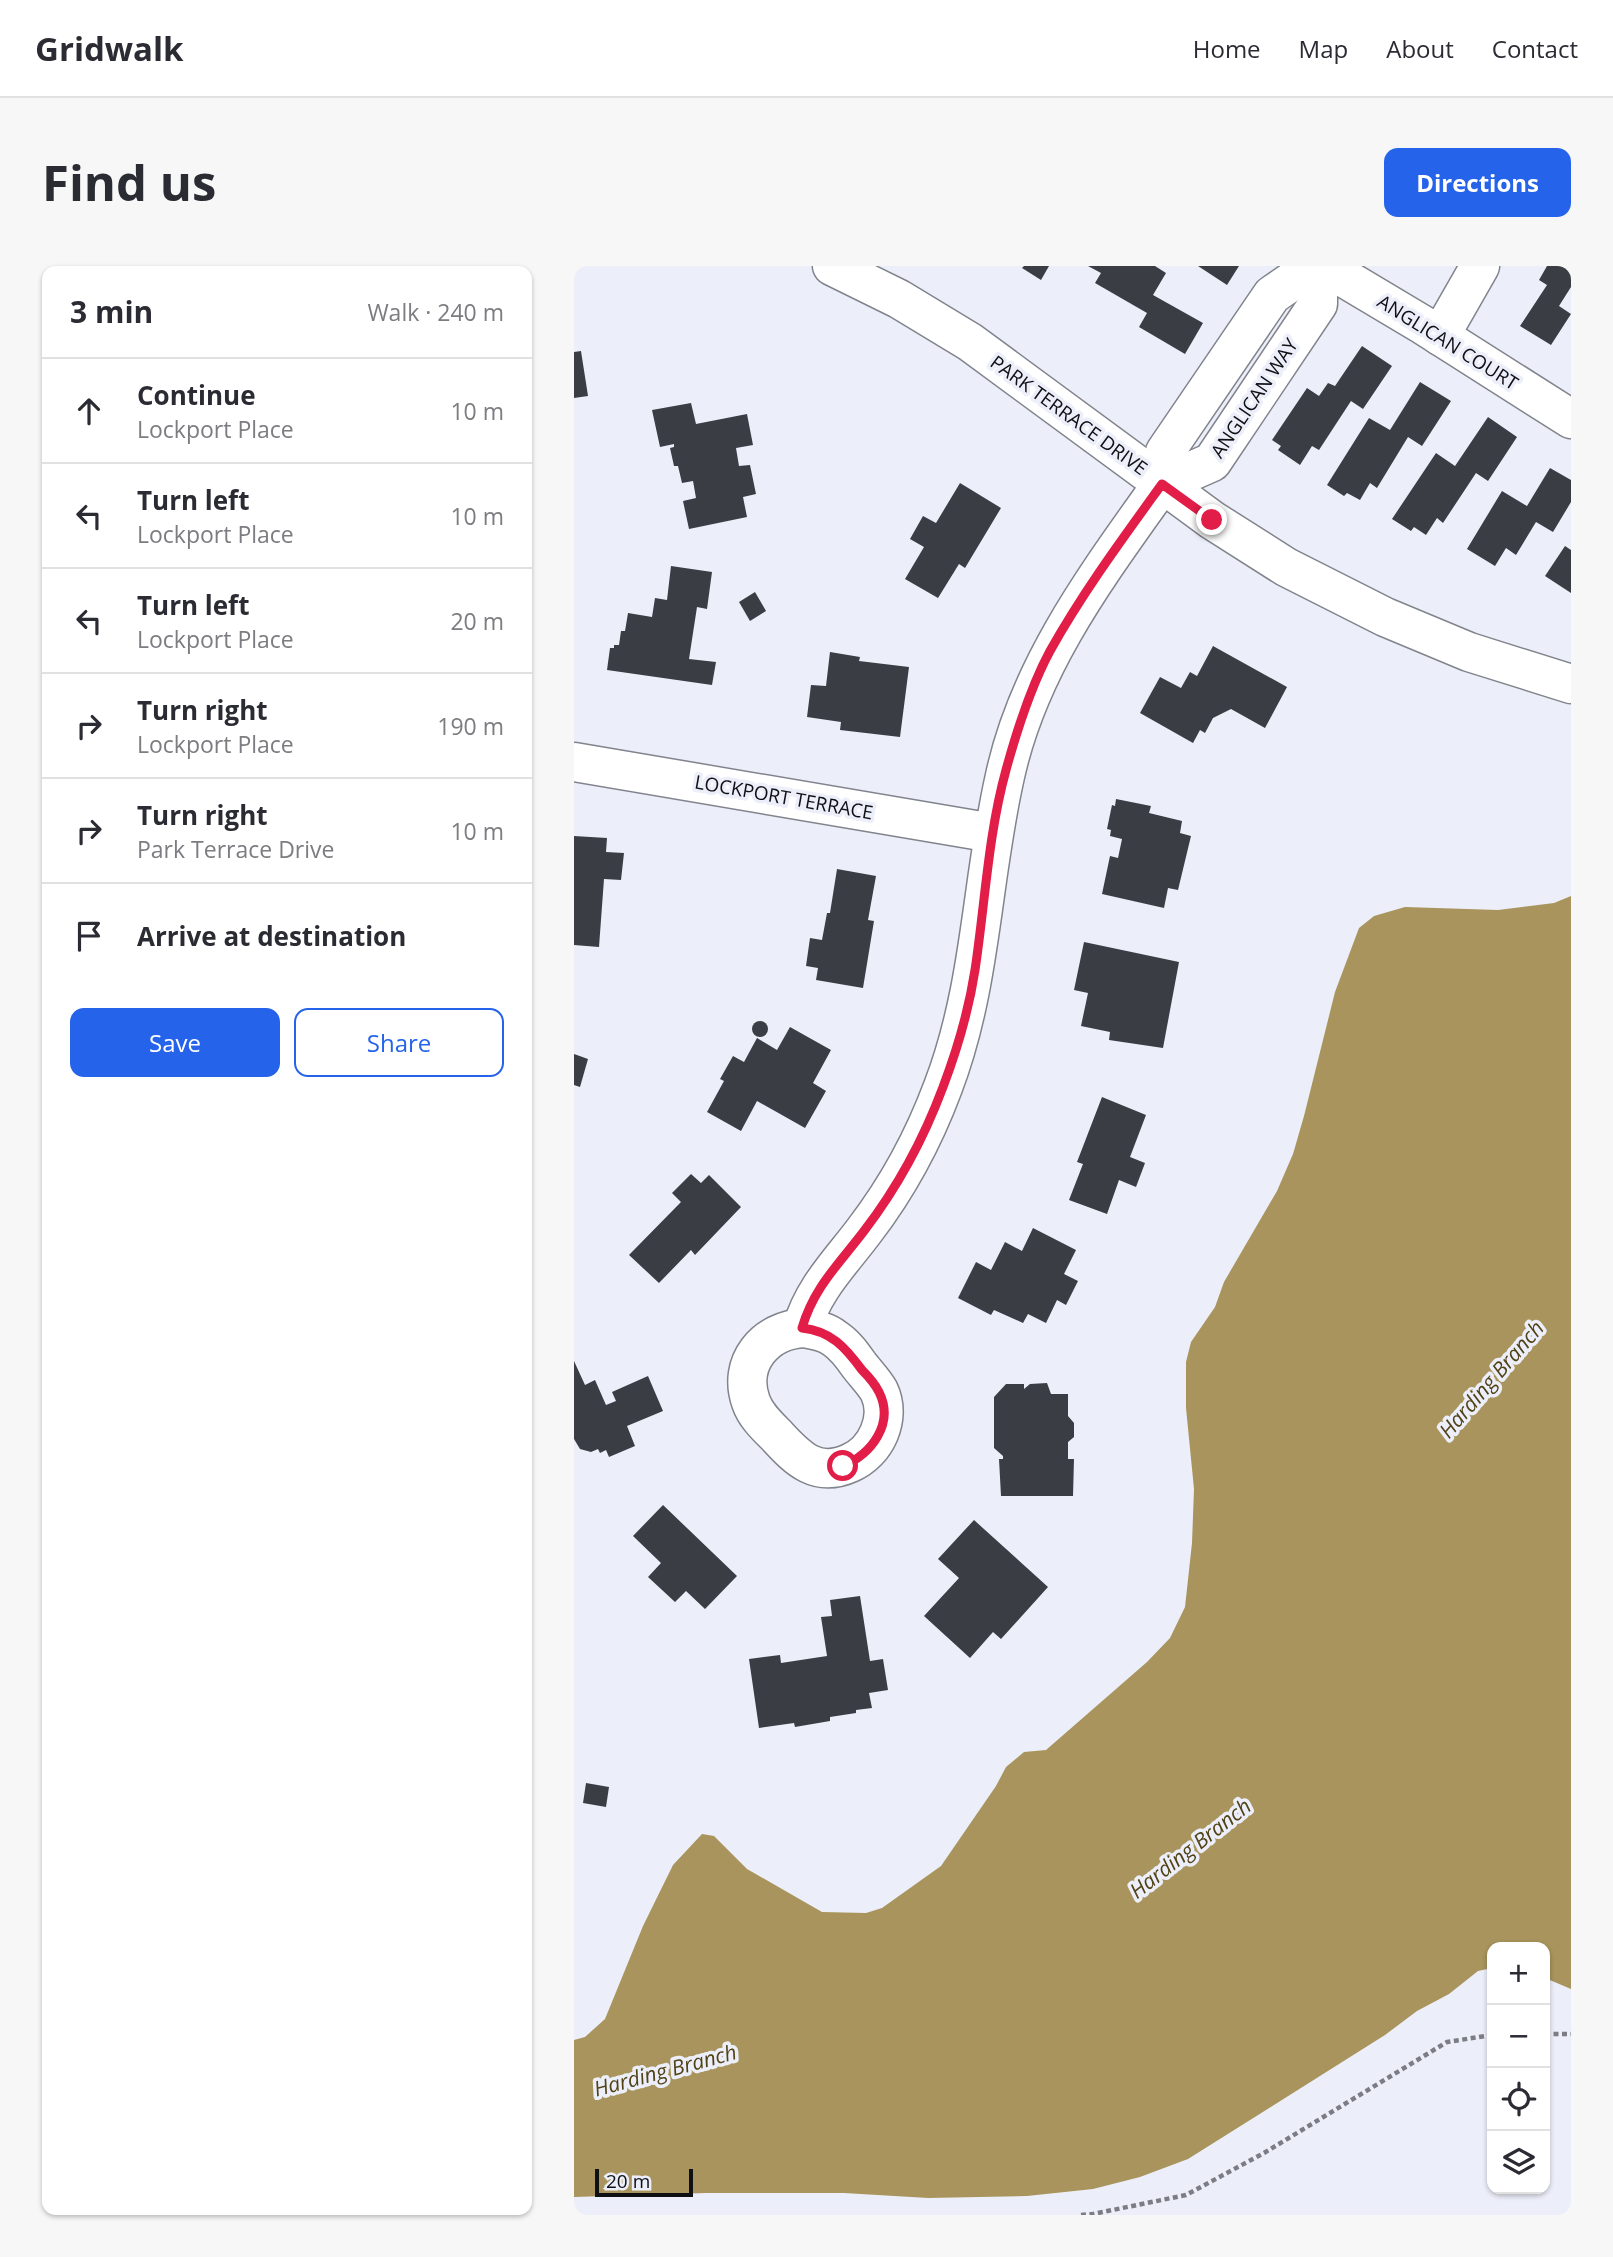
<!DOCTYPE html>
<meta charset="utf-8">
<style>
body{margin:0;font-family:"Open Sans",sans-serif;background:#f7f7f7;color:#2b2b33}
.controls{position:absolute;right:21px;bottom:21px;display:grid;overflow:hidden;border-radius:14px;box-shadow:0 2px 5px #0004}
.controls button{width:63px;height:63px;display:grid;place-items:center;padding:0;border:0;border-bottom:2px solid #e1e1e2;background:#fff;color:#2b2b33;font:35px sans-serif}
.scale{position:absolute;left:21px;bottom:18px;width:98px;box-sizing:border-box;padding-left:7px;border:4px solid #0f1014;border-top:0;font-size:19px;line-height:24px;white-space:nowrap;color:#0f1014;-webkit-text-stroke:5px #eceff9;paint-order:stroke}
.stop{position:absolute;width:21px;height:21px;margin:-16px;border:5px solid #e11d48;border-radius:50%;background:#fff}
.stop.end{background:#e11d48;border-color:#fff;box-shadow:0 2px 7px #0008}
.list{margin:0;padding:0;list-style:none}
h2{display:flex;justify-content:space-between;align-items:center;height:91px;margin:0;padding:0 28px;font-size:30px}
h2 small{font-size:23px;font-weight:400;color:#7c7c81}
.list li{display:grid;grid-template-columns:46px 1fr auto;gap:21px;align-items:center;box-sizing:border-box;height:105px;padding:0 28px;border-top:2px solid #e1e1e2}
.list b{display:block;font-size:26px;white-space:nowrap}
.list p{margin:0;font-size:23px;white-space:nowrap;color:#7c7c81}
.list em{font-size:23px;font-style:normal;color:#7c7c81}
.actions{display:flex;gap:14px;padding:21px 28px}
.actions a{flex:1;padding:16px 0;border:2px solid #2563eb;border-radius:14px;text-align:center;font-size:24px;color:#2563eb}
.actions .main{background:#2563eb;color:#fff}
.icon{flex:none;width:38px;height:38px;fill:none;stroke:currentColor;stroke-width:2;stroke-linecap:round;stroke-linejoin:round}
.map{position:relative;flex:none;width:997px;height:1949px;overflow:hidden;border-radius:14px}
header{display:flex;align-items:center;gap:42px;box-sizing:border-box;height:98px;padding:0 35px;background:#fff;border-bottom:2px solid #e1e1e2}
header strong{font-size:33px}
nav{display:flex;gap:38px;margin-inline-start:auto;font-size:24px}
.intro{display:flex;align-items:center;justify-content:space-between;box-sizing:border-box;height:168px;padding:0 42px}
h1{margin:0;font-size:49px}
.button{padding:18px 32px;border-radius:14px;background:#2563eb;color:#fff;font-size:24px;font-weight:700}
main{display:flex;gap:42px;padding:0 42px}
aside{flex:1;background:#fff;border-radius:14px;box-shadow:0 2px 5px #0004}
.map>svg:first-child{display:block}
.water{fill:#a8945c}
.building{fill:#3a3d44}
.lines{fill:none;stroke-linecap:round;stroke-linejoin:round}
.minor-casing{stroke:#80848c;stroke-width:41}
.path{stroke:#7c7d84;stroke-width:4.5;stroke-dasharray:5 3.5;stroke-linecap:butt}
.minor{stroke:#fff;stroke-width:38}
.route{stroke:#e11d48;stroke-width:9}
.labels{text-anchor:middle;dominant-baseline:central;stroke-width:7;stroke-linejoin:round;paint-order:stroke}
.street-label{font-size:19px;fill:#0f1014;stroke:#eceff9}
.water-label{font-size:21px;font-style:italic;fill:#514215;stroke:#eceff9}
</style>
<header>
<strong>Gridwalk</strong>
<nav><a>Home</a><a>Map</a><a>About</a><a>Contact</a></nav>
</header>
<div class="intro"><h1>Find us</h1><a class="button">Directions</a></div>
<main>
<aside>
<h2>3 min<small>Walk · 240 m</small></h2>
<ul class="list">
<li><svg class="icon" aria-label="ahead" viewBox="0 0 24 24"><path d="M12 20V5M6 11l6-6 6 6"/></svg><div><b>Continue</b><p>Lockport Place</p></div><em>10 m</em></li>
<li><svg class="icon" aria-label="left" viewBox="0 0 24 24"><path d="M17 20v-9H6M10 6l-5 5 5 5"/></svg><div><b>Turn left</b><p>Lockport Place</p></div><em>10 m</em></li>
<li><svg class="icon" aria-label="left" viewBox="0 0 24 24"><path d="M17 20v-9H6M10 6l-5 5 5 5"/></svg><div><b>Turn left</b><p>Lockport Place</p></div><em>20 m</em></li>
<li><svg class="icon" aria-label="right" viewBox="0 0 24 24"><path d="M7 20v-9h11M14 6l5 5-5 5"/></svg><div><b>Turn right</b><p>Lockport Place</p></div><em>190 m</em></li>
<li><svg class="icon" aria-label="right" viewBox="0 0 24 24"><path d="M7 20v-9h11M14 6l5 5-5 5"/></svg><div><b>Turn right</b><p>Park Terrace Drive</p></div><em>10 m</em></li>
<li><svg class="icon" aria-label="arrive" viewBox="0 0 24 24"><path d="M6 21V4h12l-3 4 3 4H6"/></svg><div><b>Arrive at destination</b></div></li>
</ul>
<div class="actions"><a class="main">Save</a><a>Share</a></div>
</aside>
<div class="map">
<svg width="997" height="1949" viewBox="0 0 997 1949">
<rect width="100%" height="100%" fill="#eceff9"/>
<polygon class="water" points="997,630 997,1723 971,1712 971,1681 918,1681 918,1702 904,1705 875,1728 843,1745 811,1769 614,1893 566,1911 519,1923 453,1930 354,1932 270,1927 132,1927 0,1931 0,1774 11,1771 31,1753 69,1660 99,1599 128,1568 140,1570 173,1603 248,1646 292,1647 308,1642 367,1600 422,1520 432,1501 450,1486 472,1484 573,1396 596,1372 611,1341 618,1277 620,1223 612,1142 612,1096 617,1076 641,1041 650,1016 703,925 719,888 730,850 761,726 785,662 800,650 831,641 924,644 980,637"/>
<g class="building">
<polygon points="450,0 475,0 467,14 448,2"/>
<polygon points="514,0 581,0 592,7 579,29 629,57 611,88 565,61 573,47 521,17 527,7"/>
<polygon points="624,0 665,0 653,19"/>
<polygon points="973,0 997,0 997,21 985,40 997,48 977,79 946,60 973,19 965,14"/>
<polygon points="788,80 818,100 789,143 777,135 745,184 738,180 726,199 704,184 707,180 698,174 733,122 745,130 754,117 761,120"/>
<polygon points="7,85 14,130 0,132 0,86"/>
<polygon points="846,116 877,135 848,180 834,171 803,222 796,217 786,234 773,227 770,230 753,219 795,152 816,164"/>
<polygon points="117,137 122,158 173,148 179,179 162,182 165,200 176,199 182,228 169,231 173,251 115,263 109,235 122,232 119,215 108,217 104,200 100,200 96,182 100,181 100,178 86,181 78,144"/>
<polygon points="914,151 943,171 914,215 902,207 869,257 863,252 852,269 840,261 837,265 818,253 862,187 881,200"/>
<polygon points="976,202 997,214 997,236 979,266 962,256 942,289 932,282 921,300 893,283 928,225 953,240"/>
<polygon points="386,217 427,242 391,302 385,298 364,332 331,313 350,281 336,273 349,250 362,257"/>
<polygon points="991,280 997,284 997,327 971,310"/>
<polygon points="97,300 138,306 133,343 123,341 115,393 142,396 138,419 33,404 36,382 40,382 40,379 45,379 47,365 51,365 54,347 78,351 81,332 93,334"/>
<polygon points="181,326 192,345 176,355 165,336"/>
<polygon points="639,380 713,421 691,462 657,443 639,452 631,467 626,464 619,477 566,447 586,411 607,422 616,406 623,410"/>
<polygon points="256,386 286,391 285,395 335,401 326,471 266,464 267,456 233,451 237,419 252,420"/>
<polygon points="542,533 577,540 575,547 608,555 606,567 617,570 604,624 594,622 590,642 528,628 536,590 544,592 548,573 536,570 537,564 533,563 538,539 541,540"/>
<polygon points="0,570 33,572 32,586 50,587 47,614 30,613 25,681 0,679"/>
<polygon points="263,603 302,610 294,654 300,655 289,722 242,714 244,702 232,700 236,672 248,674 253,647 256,647"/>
<polygon points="510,676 605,696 589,782 535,774 536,766 507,760 514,727 500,724"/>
<circle cx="186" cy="763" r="8"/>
<polygon points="216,761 257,784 239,817 252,825 231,862 183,835 167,865 133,846 150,815 146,813 159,790 170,796 183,772 203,784"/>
<polygon points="0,788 14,793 6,821 0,819"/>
<polygon points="528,831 572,849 556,891 571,897 562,921 545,914 533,948 495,934 509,898 503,896"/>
<polygon points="117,908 127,917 135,909 167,941 121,989 117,984 85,1017 55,989 107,936 98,927"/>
<polygon points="459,962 502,984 490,1008 504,1015 492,1039 483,1034 472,1057 454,1048 449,1057 420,1044 417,1049 384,1032 402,996 417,1004 431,976 448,985"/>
<polygon points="0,1095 11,1119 21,1114 32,1139 42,1135 38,1126 74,1110 89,1145 53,1160 61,1180 35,1191 32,1184 26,1187 24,1183 17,1186 6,1183 0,1173"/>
<polygon points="473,1117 477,1128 494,1128 494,1150 500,1157 500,1171 494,1176 494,1193 500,1193 499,1230 427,1230 425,1193 429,1193 429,1190 420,1182 420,1131 432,1118 450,1118 450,1123 456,1118"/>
<polygon points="89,1239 163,1310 131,1343 112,1325 101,1336 74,1311 87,1297 59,1270"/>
<polygon points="400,1254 474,1321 427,1373 419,1366 396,1392 350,1350 385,1312 364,1293"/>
<polygon points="286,1330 296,1395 309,1393 314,1424 295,1427 298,1442 282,1444 282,1447 256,1451 256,1455 221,1461 220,1457 185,1462 175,1393 206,1389 207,1397 253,1390 247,1351 258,1350 256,1334"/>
<polygon points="12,1517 35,1521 32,1541 9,1537"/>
</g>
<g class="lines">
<defs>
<g id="minor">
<polyline points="258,0 325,33 396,76 638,254 712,301 811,351 895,386 997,418"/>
<polyline points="750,0 849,59 997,153"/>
<polyline points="866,70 906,0"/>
<polyline points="588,218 638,196 744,38 744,0"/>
<polyline points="588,218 591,186 698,29 740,0"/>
<polyline points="0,496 419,567"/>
<path d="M 228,1062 C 239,1023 266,997 290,965 C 323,922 350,872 369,821 C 408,719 407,615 431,510 C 455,399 524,308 588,218"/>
<path d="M 230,1062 C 241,1064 251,1065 260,1072 C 271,1079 278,1089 285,1099 C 291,1107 300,1116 305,1125 C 318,1152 302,1186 276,1197 C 243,1212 224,1193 203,1170 C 193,1160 182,1150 177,1136 C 163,1097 191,1064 230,1062 Z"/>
</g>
</defs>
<use href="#minor" class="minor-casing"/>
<g class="path">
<polyline points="971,1768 997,1768"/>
<polyline points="507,1949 519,1948 612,1929 690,1887 873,1776 918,1769"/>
</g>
<use href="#minor" class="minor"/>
</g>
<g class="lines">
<path class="route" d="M 269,1200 C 297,1188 321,1158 305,1126 C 301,1118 294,1110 288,1104 C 271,1081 257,1065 228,1062 C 240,1021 265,998 290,965 C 323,922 350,872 369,821 C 383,784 395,743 401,704 C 411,638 414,569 432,504 C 443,464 456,422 476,385 C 509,326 549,272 588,218 L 638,254"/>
</g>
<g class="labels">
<g class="street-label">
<text transform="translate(874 76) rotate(32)">ANGLICAN COURT</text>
<text transform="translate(680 132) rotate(-56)">ANGLICAN WAY</text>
<text transform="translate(495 149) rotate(36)">PARK TERRACE DRIVE</text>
<text transform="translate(210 531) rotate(10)">LOCKPORT TERRACE</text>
</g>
<g class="water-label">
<text transform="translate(917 1113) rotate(-49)">Harding Branch</text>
<text transform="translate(616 1582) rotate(-38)">Harding Branch</text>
<text transform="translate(91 1804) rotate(-15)">Harding Branch</text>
</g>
</g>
</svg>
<div class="controls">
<button>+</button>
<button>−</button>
<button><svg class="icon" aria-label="locate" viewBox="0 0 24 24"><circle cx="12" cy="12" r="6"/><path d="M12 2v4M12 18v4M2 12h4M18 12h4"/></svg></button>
<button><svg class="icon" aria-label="layers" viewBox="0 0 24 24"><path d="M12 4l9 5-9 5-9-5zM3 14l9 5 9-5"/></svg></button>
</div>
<div class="scale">20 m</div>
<div class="stop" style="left:269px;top:1200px"></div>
<div class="stop end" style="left:638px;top:254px"></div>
</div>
</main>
